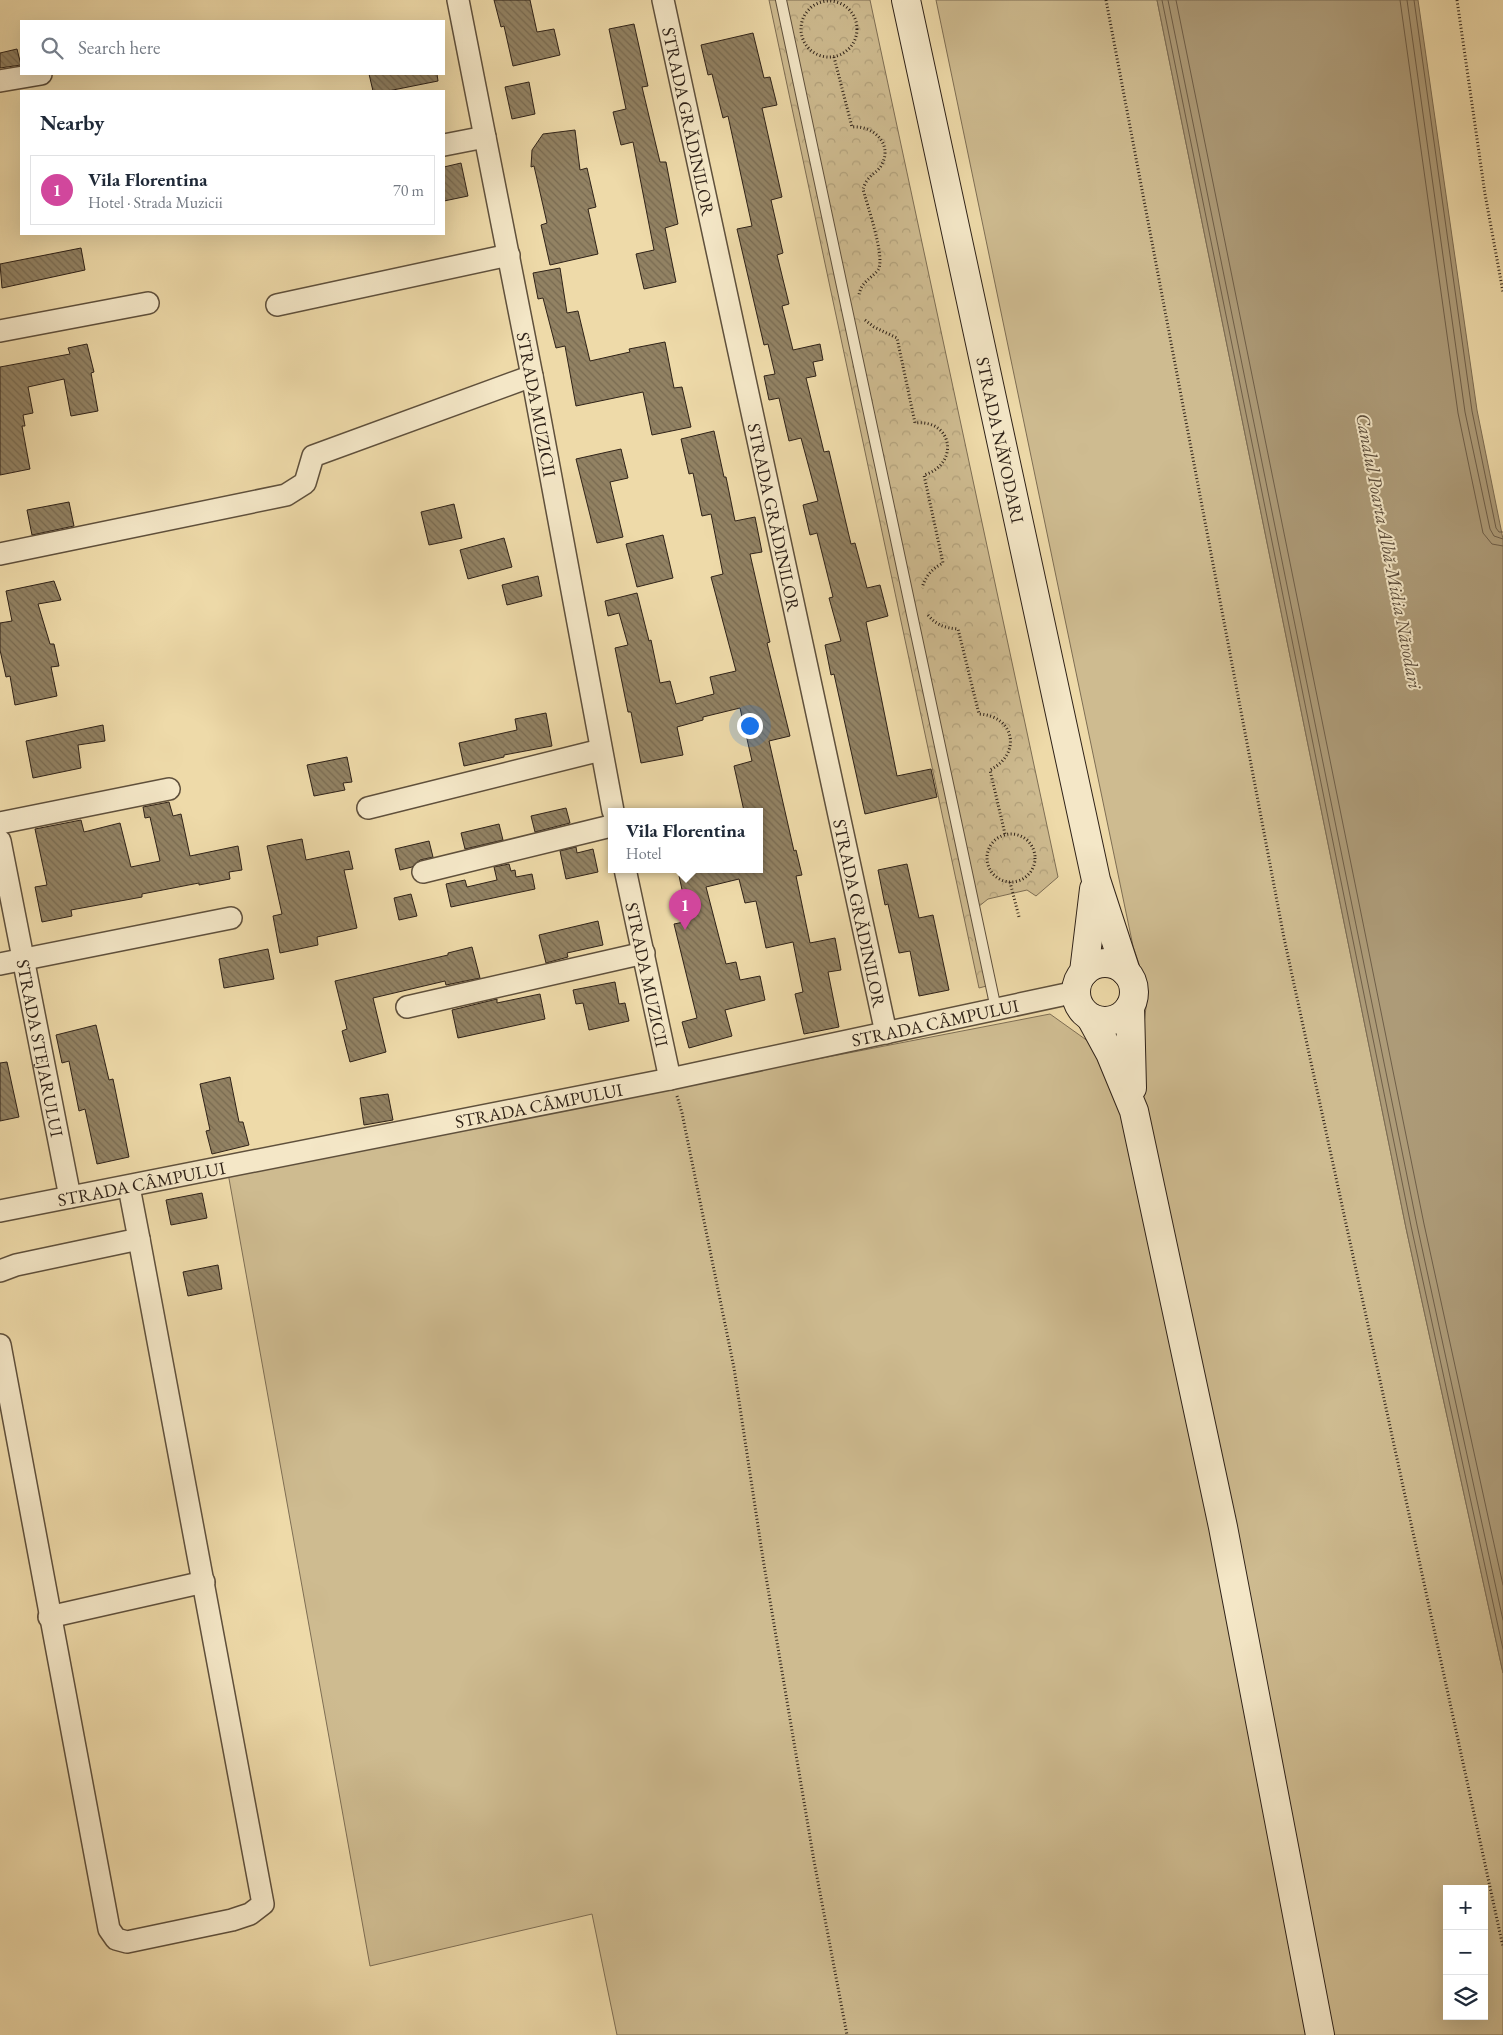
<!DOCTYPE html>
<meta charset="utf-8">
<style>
body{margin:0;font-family:"EB Garamond",serif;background:#f6f6f7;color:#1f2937}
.controls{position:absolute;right:15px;bottom:15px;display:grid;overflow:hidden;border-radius:0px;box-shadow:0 5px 20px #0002}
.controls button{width:45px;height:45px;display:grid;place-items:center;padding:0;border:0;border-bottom:1px solid #e0e1e3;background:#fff;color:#1f2937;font:25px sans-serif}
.you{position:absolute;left:749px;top:725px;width:18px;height:18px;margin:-12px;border:4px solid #fff;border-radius:50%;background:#1a73e8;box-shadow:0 0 0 8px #1a73e833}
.badge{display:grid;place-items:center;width:32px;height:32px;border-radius:50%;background:#8f2418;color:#fff;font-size:16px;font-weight:700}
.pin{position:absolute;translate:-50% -41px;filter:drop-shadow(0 1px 2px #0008)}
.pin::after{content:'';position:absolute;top:26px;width:18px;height:15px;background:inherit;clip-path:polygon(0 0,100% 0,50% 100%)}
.popup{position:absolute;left:608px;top:808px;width:155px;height:65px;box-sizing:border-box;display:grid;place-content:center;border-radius:0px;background:#fff;filter:drop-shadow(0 1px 4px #0005);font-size:16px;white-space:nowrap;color:#747a83}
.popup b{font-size:19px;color:#1f2937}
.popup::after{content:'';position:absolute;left:50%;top:100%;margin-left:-10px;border:10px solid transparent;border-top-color:#fff}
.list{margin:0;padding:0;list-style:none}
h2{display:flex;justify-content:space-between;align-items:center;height:65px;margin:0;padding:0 20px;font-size:21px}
h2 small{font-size:16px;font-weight:400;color:#747a83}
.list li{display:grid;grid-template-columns:32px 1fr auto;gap:15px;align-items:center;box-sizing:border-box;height:70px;margin:0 10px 10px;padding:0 10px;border:1px solid #e0e1e3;border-radius:0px}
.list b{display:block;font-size:19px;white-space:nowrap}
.list p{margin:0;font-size:16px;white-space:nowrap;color:#747a83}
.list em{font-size:16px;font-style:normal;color:#747a83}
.icon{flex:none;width:28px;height:28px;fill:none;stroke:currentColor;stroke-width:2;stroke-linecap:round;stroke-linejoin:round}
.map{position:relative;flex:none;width:1503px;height:2035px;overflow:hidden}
.search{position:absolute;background:#fff;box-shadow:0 5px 20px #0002;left:20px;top:20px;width:425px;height:55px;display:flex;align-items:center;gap:12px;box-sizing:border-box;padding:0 18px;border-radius:0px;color:#747a83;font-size:19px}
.panel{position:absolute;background:#fff;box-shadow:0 5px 20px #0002;left:20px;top:90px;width:425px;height:145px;border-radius:0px}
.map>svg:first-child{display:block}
.grass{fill:#cebb90;stroke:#7e6e54;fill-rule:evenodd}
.park{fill:url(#park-crowns);stroke:#7e6e54}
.water{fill:#ad9b78;stroke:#7b6b52}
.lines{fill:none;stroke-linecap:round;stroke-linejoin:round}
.shore{stroke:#6e5e48;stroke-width:1}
.building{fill:url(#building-back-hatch);stroke:#2f2218}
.lane-casing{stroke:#5f503c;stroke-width:12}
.street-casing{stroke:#5f503c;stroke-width:24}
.secondary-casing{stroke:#2f2218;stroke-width:30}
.path{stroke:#2f2218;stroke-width:3;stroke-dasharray:1 2.5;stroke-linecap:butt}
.lane{stroke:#f4e7c7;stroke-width:10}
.street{stroke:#f4e7c7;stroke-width:21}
.secondary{stroke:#f4e7c7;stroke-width:28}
.labels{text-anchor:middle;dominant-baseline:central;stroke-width:4;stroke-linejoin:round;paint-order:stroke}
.street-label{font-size:18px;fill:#2f2218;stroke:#f4e7c7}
.water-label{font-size:19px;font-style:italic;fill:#5b4c3a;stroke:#f4e7c7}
</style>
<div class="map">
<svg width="1503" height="2035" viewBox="0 0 1503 2035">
<defs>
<pattern id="park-crowns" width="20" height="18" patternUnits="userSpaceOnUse" patternTransform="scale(1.25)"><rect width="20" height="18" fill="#cebb90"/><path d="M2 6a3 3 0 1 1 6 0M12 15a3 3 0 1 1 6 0" fill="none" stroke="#b1a07b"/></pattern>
<pattern id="building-back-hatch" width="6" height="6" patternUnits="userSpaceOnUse" patternTransform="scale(1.25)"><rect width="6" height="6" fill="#928263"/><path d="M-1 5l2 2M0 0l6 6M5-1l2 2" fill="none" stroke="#786a51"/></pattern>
</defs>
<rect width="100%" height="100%" fill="#eedaa9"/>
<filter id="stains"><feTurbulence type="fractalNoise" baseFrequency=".004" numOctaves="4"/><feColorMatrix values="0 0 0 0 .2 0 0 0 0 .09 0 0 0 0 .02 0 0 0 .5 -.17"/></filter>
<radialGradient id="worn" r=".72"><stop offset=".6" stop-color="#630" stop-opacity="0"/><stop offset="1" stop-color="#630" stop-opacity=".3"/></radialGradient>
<path class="grass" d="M 936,0 L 1157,0 L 1406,1228 L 1503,1673 L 1503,2035 L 617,2035 L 592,1914 L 370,1966 L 228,1173 L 1050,1014 L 1092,1044 L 1143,1032 L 1148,991 L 1133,946 ZM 1447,1889 L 1484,1889 L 1484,2016 L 1447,2016 Z"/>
<polygon class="park" points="769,0 870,0 1058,877 1036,896 1027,890 988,899 978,907 994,984 979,988"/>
<polygon class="water" points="1157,0 1418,0 1477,410 1503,539 1503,1673 1406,1228"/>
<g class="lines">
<g class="shore">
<polyline points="1162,0 1411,1226 1503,1649"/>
<polyline points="1168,0 1417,1225 1503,1620"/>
<polyline points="1176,0 1424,1224 1503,1585"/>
<polyline points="1400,0 1458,413 1483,533 1492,544 1503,546"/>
<polyline points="1407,0 1465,412 1490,529 1494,536 1503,539"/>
<polyline points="1414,0 1472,411 1496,528 1499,532 1503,532"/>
</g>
</g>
<g class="building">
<polygon points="494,0 530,0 537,32 554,29 560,55 513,66 504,26 501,27"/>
<polygon points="634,24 648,86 642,87 660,162 666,162 678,224 665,228 676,282 644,289 636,254 654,250 633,142 621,145 613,112 626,109 609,29"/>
<polygon points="753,33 764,78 770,77 777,105 762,108 782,197 771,200 783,253 777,255 789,304 782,306 793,350 820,344 823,360 813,362 816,376 806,378 824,452 829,451 851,544 855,543 867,588 880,585 888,616 866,622 897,776 931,769 937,797 865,814 834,674 831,675 825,645 841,641 829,598 833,597 817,533 810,535 803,505 818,501 801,438 789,441 779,398 769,400 764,376 775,374 768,344 764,345 737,229 752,226 728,116 723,118 712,74 708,75 701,45"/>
<polygon points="17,49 21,65 0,68 0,53"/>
<polygon points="369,74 437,74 438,81 388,91 373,91"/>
<polygon points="529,82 535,114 512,119 505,87"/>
<polygon points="575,130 580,170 587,168 596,207 588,209 598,254 550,265 541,225 547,223 534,166 531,167 532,150 543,134"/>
<polygon points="461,163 468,196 444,201 444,167"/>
<polygon points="81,248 85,270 2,288 0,264"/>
<polygon points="560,268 567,313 578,311 590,361 630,352 629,349 665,342 674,388 682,387 691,427 652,435 643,392 576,406 565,346 556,348 543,298 538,299 533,273"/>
<polygon points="87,344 94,372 91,373 98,411 71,416 64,379 28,387 33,413 23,415 25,426 22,426 30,469 0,475 0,367 70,354 68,348"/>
<polygon points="714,431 724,477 726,477 735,521 755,517 762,552 750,554 770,642 767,643 790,736 769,741 794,851 796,850 802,875 796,876 810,943 835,938 841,970 828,972 839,1027 804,1034 795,994 803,992 793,942 766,948 756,901 745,903 739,879 706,887 726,964 736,962 740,980 760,976 765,1000 725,1010 732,1036 689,1048 682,1022 697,1018 674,924 689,921 679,876 696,872 695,869 759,869 759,811 744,811 734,766 752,761 740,708 703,717 703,720 677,727 683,755 641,763 631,712 628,712 615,648 628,645 619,613 608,616 605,601 637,593 649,641 651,640 660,683 670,681 676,704 714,694 710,677 736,671 711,577 723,574 711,514 702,516 693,473 689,474 681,439"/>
<polygon points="621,449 628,478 610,482 623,537 597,543 576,459"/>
<polygon points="69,502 74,526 32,535 27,510"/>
<polygon points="454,504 462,538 429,545 421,512"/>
<polygon points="663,535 673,578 637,587 626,544"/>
<polygon points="504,538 512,567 468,579 460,550"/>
<polygon points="538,576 542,596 507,605 502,585"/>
<polygon points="54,581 61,600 38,604 50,644 54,644 59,666 51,667 57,696 15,705 10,676 6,677 0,650 0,623 12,621 6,591"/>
<polygon points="546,713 552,746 504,755 504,757 464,766 459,743 517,730 515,719"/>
<polygon points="103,725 105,741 78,745 81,768 33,778 26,741"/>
<polygon points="347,757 352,782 343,783 345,790 314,796 307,765"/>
<polygon points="169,802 173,816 181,814 190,856 238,846 242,870 229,872 230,879 199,885 199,883 142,894 142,897 71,910 72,916 42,922 35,887 47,885 35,829 81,820 84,832 120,823 131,867 160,861 150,817 145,818 143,807"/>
<polygon points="566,808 570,823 535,832 531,816"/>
<polygon points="499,824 503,840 465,849 461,833"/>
<polygon points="302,839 306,860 349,851 353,869 344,870 357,928 317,937 318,945 280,953 273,916 282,914 267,846"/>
<polygon points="429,841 433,857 420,860 412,867 400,870 395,849"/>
<polygon points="576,847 577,853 593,849 598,872 566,879 560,851"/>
<polygon points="509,864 511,871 515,870 516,877 532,874 535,889 451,907 446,884 465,880 467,887 497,880 494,867"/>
<polygon points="907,864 919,918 933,915 949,990 919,996 910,951 899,953 888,904 885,905 878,870"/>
<polygon points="411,894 417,916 399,920 394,898"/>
<polygon points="598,921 603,945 567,953 568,957 546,963 539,935"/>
<polygon points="472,947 480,978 446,985 445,981 373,998 386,1052 350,1062 342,1031 347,1029 335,981 448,955 448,953"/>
<polygon points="268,949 274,979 224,988 219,959"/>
<polygon points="615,982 619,1004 625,1003 629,1021 589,1030 583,1003 576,1004 573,990"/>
<polygon points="540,994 545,1019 458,1038 452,1010 497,999 497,1003"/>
<polygon points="96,1025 109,1080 113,1079 129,1157 97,1164 85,1109 79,1111 69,1061 62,1063 56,1035"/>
<polygon points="7,1062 19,1117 0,1121 0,1063"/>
<polygon points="230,1077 239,1122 243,1122 249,1145 212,1154 206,1131 210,1130 200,1084"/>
<polygon points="388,1094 393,1120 364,1125 360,1098"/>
<polygon points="202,1193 207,1218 171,1225 166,1200"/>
<polygon points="218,1265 222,1289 188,1296 183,1272"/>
</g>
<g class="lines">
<defs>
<polyline id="lane" points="781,0 996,1009"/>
<g id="street">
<path id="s1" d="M 458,0 L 534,386 L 613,811"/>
<path id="s2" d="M 663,0 L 886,1033"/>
<polyline points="0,81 41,74"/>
<polyline points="444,145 485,137"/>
<polyline points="277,305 509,255"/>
<polyline points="0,331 148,303"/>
<polyline points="0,554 286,495 305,483 313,456 532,376"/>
<polyline points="368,808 601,750"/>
<polyline points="0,823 169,789"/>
<path id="s3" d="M 0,841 L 70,1197"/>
<path id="s4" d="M 625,869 L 670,1079"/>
<polyline points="423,872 611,826"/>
<polyline points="0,964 231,918"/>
<polyline points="407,1007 644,953"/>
<path id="s5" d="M 0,1211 L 670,1079 L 1076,992"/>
<polyline points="0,1271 16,1265 139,1239 129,1187"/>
<polyline points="0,1345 109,1929 116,1939 127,1942 232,1920 250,1914 263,1904 139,1239"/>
<polyline points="49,1617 204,1582"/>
</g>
<g id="secondary">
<path id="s6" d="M 906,0 L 1096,880 L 1126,972"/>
<circle cx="1105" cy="992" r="29"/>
<polyline points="1084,972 1094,889"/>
<polyline points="1130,1007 1132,1088"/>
<polyline points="1091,1018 1110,1053 1134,1111 1223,1527 1320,2035"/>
</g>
</defs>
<use href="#lane" class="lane-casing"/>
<use href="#street" class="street-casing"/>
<use href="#secondary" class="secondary-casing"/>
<g class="path">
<polyline points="1106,0 1284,938 1503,1947"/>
<polyline points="1457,0 1485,194 1503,292"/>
<circle cx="829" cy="29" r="28"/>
<path d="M 834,57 L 852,127 C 872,125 893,143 882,164 C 879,171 873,173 869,178 C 866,181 864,186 863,189 C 867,205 886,258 878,270 C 871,279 861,282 859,295"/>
<path d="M 865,320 L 874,327 L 897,338 L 915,423 C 953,419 960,464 924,475 L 943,563 C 932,569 926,575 922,588"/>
<path d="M 928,615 C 936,625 945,628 958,629 L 979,714 C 1015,716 1022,754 990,770 L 1005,834"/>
<circle cx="1011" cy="858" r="24"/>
<polyline points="1010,882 1019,917"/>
<polyline points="677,1096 682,1113 734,1368 763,1559 814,1861 847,2035"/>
</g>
<use href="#lane" class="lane"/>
<use href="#street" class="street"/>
<use href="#secondary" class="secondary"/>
</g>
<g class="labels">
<g class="street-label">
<text stroke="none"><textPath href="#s2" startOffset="124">STRADA GRĂDINILOR</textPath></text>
<text stroke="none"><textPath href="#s1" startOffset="412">STRADA MUZICII</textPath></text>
<text stroke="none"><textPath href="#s6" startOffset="450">STRADA NĂVODARI</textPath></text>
<text stroke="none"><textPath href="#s2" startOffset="529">STRADA GRĂDINILOR</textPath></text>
<text stroke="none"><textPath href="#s2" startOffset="934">STRADA GRĂDINILOR</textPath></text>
<text stroke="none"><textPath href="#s4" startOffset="108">STRADA MUZICII</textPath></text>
<text stroke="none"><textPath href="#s5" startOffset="954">STRADA CÂMPULUI</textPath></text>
<text stroke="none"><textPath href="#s3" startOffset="211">STRADA STEJARULUI</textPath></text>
<text stroke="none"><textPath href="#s5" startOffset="549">STRADA CÂMPULUI</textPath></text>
<text stroke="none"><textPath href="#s5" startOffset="144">STRADA CÂMPULUI</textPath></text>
</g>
<g class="water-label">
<text transform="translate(1389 551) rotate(79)">Canalul Poarta Albă-Midia Năvodari</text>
</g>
</g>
<rect width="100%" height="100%" filter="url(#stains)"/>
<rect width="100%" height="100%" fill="url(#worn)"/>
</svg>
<div class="controls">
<button>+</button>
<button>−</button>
<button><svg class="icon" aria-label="layers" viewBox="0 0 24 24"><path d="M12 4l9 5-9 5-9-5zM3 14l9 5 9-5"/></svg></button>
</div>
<div class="you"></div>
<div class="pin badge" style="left:685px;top:930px;background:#d1479c">1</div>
<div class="popup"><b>Vila Florentina</b>Hotel</div>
<div class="search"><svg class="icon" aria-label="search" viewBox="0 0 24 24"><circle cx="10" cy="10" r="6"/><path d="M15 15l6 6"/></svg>Search here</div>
<section class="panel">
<h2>Nearby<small></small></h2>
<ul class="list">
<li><span class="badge" style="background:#d1479c">1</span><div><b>Vila Florentina</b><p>Hotel · Strada Muzicii</p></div><em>70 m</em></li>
</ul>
</section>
</div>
